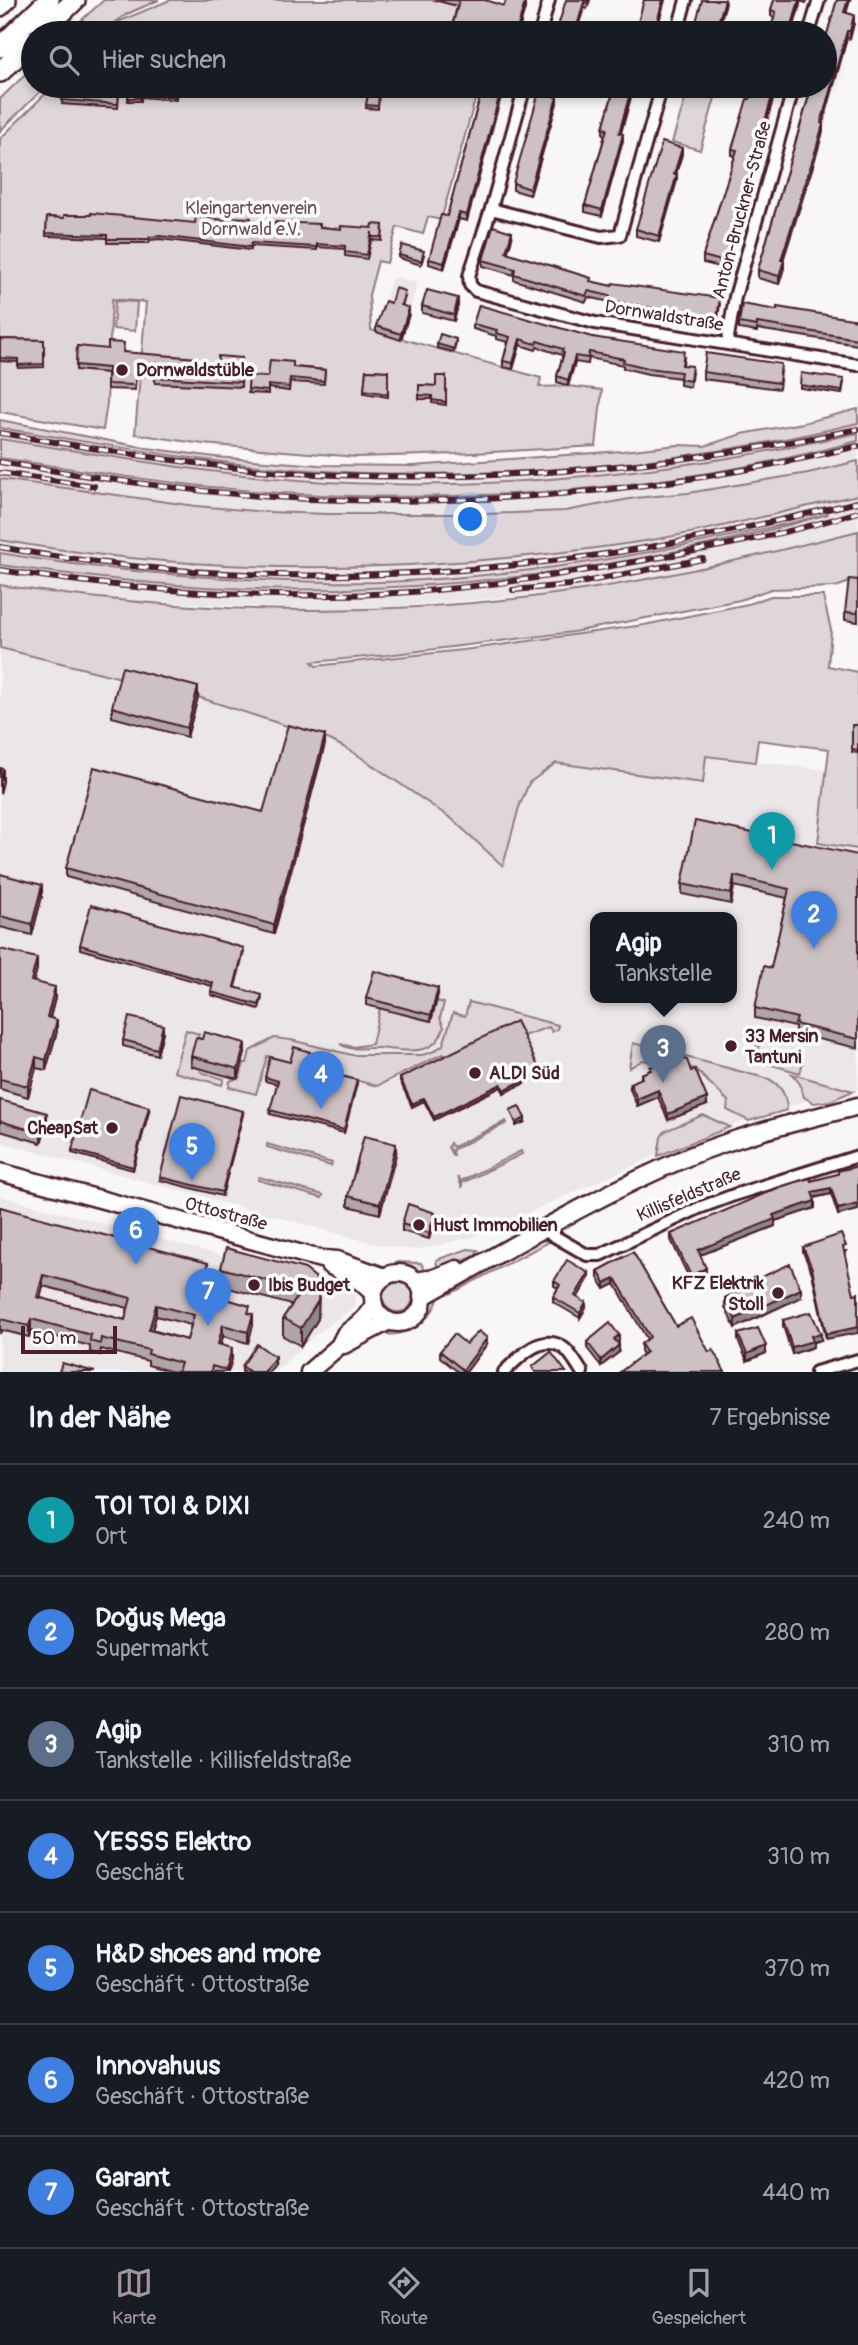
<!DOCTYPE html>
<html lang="de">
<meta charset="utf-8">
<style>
body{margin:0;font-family:Pangolin,sans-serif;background:#242831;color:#f1f3f6}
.scale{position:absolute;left:21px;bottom:18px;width:96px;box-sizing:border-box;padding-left:7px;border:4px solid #4a1f2b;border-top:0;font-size:19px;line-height:24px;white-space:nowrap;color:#4a1f2b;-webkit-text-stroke:5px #fff;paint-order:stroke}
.you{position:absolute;left:471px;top:520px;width:24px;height:24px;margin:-18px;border:5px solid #fff;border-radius:50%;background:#1a73e8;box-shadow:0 0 0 10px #1a73e833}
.badge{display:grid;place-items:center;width:46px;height:46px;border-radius:50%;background:#a6949b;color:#fff;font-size:23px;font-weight:700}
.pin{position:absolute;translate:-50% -58px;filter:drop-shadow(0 2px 4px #0008)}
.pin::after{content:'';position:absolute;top:37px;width:24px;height:21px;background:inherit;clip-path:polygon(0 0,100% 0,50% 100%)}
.popup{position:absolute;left:590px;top:912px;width:147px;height:91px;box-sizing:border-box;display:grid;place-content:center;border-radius:14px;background:#171b24;filter:drop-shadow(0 2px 5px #0005);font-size:23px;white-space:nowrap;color:#9ea1a6}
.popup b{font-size:26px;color:#f1f3f6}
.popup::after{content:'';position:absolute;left:50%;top:100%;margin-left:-14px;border:14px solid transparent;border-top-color:#171b24}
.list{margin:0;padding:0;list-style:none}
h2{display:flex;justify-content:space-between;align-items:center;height:91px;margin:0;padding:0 28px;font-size:30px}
h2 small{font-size:23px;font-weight:400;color:#9ea1a6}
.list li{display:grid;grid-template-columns:46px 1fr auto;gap:21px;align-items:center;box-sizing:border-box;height:112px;padding:0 28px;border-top:2px solid #363941}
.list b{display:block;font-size:26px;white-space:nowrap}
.list p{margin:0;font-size:23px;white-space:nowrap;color:#9ea1a6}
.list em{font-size:23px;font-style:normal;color:#9ea1a6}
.icon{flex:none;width:38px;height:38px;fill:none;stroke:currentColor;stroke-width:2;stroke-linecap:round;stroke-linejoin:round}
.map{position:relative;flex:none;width:858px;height:1372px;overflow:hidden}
.search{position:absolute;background:#171b24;box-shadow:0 4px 10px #0003;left:21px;right:21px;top:21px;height:77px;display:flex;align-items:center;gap:18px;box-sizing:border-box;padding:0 24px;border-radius:38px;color:#9ea1a6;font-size:26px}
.sheet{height:875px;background:#171b24}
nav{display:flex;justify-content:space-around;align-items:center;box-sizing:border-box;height:98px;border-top:2px solid #363941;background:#171b24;font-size:19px;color:#9ea1a6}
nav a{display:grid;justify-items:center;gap:4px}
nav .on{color:#a6949b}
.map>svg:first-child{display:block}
.built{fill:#ebe6e8;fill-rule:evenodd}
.green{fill:#ded6d9;stroke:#947a82;stroke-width:2}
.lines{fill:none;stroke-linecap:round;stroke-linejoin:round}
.street-casing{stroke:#4a1f2b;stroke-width:16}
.secondary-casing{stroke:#4a1f2b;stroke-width:21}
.highway-casing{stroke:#4a1f2b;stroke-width:24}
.street{stroke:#fff;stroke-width:10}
.secondary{stroke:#fff;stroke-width:16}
.highway{stroke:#fff;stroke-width:19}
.rail-casing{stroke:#4a1f2b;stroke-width:6}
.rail{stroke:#fff;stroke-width:3.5;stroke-dasharray:10;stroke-linecap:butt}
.wall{fill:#b0a6a9;stroke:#4a1f2b;stroke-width:2;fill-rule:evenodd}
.shaded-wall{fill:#908789;stroke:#4a1f2b;stroke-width:2}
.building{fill:#cdc1c4;stroke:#4a1f2b;stroke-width:2;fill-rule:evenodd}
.poi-dot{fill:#4a1f2b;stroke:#fff;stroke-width:2.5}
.labels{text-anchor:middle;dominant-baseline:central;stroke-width:7;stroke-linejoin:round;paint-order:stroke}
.park-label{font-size:18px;fill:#6f4d56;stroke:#fff}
.street-label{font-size:18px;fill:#4a1f2b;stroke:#fff}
.poi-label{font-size:18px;font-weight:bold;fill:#4a1f2b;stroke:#fff;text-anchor:start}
</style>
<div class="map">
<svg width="858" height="1372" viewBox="0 0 858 1372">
<rect width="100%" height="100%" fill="#f8f6f7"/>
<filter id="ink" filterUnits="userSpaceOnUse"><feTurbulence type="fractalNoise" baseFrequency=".0143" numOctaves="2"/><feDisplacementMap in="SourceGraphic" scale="14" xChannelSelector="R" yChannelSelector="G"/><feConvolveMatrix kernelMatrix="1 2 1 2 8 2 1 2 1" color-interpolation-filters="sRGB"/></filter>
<g filter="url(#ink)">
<g class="built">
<polygon points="395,277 417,283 409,314 383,307 391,280"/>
<polygon points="858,423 858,433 723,459 587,477 459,483 301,480 179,467 0,439 0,428 234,463 295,469 440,473 586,465 667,458 790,438"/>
<polygon points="858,441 858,461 808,473 688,493 635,498 565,511 404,515 267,512 196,506 0,479 0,458 138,478 278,493 419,497 476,496 622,485 672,479 771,462"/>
<polygon points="858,495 858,531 718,564 568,592 364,609 306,609 113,600 0,585 0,565 120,580 199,587 421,585 500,579 654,556 806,520 651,552 556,566 421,581 347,582 173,576 93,567 0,553 0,540 148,560 199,564 358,567 428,565 540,555 648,541"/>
<path d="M 0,648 L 198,697 L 330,740 L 353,752 L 452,819 L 503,865 L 519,807 L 545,744 L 703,782 L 706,756 L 827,770 L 818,843 L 858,849 L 858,1089 L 807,1100 L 693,1139 L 473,1237 L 416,1250 L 380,1245 L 0,1142 ZM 595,917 L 731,917 L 731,997 L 595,997 Z"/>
<polygon points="0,1196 346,1289 354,1296 356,1306 311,1338 275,1372 0,1372"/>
</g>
<g class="green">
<polygon points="104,0 159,0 127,14 100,33 67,33"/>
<polygon points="170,0 460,0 452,31 458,33 138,33 139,29 107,33 120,21"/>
<polygon points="33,67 33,86 46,86 0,131 0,99"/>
<polygon points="53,86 479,86 441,220 428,217 423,234 397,227 387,263 378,261 369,295 371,330 541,378 539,387 568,386 602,390 596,446 456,454 357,457 203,444 135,434 146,302 112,299 107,403 103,430 0,412 0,139"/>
<polygon points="688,90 715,98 700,150 672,142"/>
<polygon points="115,301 137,302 135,331 113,329"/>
<path d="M 858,409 L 858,423 C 680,466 477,483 294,469 C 195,462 98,443 0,428 L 0,420 L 147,448 L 215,457 L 319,465 L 413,466 L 622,451 L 678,445 L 705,446 L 742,434 L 803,423 Z"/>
<path d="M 858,433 L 858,441 C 670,491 473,504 279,493 C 186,487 92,472 0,458 L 0,439 C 100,454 199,473 299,480 C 438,491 585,480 722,459 C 768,452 813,442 858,433 Z"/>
<path d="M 858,461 L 858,495 C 787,510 717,530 645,541 C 431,574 214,578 0,540 L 0,479 L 196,506 L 267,512 L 328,514 L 483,514 L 565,511 L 635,498 L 688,493 L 808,473 Z"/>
<path d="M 828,514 C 643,568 446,594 253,589 C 168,587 84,577 0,565 L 0,553 C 87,568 174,576 263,580 C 316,582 369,584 422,580 C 559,572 695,546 828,514 Z"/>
<path d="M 858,531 L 858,579 L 836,587 L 771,589 L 740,600 L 573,632 L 387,655 L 312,662 L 316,666 L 471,649 L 644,625 L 748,604 L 771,596 L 823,596 L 831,630 L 828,666 L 858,672 L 858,849 L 818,843 L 829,749 L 758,740 L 755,762 L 706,756 L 703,783 L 556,763 L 529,783 L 519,807 L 503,866 L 452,819 L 353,752 L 330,740 L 198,697 L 0,648 L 0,585 C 187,614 381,619 569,592 C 666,578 763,555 858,531 Z"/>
<path d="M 437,1001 L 444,1003 L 440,1018 L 444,1027 C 435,1059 404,1050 378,1048 C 365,1047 351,1052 340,1044 L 353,1047 L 372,1044 L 380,1008 L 431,1021 Z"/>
<polygon points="469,1002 558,1025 557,1029 552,1032 549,1027 523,1036 516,1022 444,1057 443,1054 377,1086 267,1056 256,1094 229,1087 230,1081 240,1077 244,1063 247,1063 250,1051 274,1038 291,1040 352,1055 422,1055 432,1052 443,1045 453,1013 465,1016"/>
<polygon points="186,1030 199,1034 191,1066 201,1069 201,1072 224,1079 222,1085 174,1072"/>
<polygon points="761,1041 758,1052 803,1062 800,1073 758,1061 755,1053 757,1043"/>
<path d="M 633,1043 L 769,1079 C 782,1086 787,1096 787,1110 L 749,1121 L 727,1110 L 728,1101 L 695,1069 L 676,1063 L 659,1070 L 656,1063 L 643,1060 L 629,1068 Z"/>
<polygon points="792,1074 853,1091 830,1101 814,1103 804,1097 800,1084"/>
<polygon points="703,1115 730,1127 658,1156 661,1137 665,1131"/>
<polygon points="506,1121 507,1123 452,1150 454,1155 452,1155 448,1147 450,1143 453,1147"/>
<polygon points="267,1144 332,1163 331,1166 267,1147"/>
<polygon points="521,1151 522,1154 462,1183 462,1188 458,1177 461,1181"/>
<polygon points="259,1177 323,1195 322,1198 258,1180"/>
<polygon points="543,1240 549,1242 450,1294 447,1289 535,1241"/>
<polygon points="468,1249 478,1250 475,1256 438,1272 436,1260"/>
<polygon points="396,1262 421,1263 427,1275 400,1267"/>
<circle cx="398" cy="1297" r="15"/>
<path d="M 437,1295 L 438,1299 C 433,1319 401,1342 381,1332 L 387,1326 C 409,1329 424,1319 429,1297 Z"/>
</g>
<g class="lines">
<defs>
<g id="street">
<polyline points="540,33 549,0"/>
<polyline points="677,33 686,0"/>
<polyline points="809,33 819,0"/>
<polyline points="525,86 491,209 469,276 470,285 476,291 595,323 858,365"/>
<polyline points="491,209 601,237 620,235 662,86"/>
<polyline points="727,343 735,297 794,86"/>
<polyline points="542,1229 587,1255 600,1255 699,1208 734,1195 858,1156"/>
<path d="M 504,1372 C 519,1357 543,1331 565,1349 C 572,1355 577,1365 582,1372"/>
<polyline points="816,1372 858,1360"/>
</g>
<g id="secondary">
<polyline points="0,1172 321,1259 337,1260 385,1277"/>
<polyline points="329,1265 361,1282 373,1293"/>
<circle cx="398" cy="1298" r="25"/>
<polyline points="416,1281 434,1278 457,1269"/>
<path d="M 422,1297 C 510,1248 597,1195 690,1156 C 744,1134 801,1121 858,1106"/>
<polyline points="344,1345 389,1321"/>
<polyline points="309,1372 339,1346 345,1334 364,1319 374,1305"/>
</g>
<g id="highway">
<polyline points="0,6 6,0"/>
<polyline points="41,33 75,0"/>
<polyline points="0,47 49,0"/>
<polyline points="0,72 33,41"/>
</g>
</defs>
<use href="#street" class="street-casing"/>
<use href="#secondary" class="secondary-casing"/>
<use href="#highway" class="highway-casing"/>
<use href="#street" class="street"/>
<use href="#secondary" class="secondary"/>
<use href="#highway" class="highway"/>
<defs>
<g id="rail">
<path d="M 0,433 C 85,447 171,462 257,470 C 458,487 661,470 858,429"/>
<path d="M 0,462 C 91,477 182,491 274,497 C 471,509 666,492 858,446"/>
<polyline points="0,473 94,486"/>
<path d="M 0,547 C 203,585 415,583 619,552 C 699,540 779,520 858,502"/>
<path d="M 0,570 C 135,591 274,601 411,592 C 495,586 580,572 662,557 C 728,545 794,532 858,512"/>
<polyline points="513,590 569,585 703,559"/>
</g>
</defs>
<use href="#rail" class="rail-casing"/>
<use href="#rail" class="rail"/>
</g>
<g class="wall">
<polygon points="434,0 485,0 504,6 525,8 518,33 469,33 453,29 453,23 457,6"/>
<polygon points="566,0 590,0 587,9"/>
<polygon points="774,0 807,0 806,3 800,1 800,5 774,18 771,16 771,10"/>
<polygon points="837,0 850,0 846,13 854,23 850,39 847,38 823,124 823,131 816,156 783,260 784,268 779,284 758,278 758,270"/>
<polygon points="130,86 178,86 176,100 141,97 141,101 128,101"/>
<polygon points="354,86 366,86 365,90 354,88"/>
<polygon points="483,86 467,221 459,219 444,269 429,264 429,259 447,216"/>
<polygon points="615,86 634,86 621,133 623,140 602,216 585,212 585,205 605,135 603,135 603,128"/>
<polygon points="63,88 119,90 118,108 62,104"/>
<polygon points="368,94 379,95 378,109 366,108"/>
<polygon points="750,99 725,268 703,263 703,256 735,156 732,155 732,149"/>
<polygon points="557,103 530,195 513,190 513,183"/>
<polygon points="682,154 676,174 677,180 659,242 636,236 636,229"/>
<polygon points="47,217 274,233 320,227 341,229 372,228 383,225 382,241 372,240 372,237 367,259 345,256 345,249 317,247 317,250 251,246 251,250 160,239 150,240 149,243 107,243 107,238 46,236"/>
<polygon points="512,238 507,253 591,282 612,286 720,304 717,325 610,307 610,302 588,297 586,302 514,280 514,275 483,266 483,260"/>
<polygon points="399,255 424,255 421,265 399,258"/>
<polygon points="405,297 402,306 409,314 401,340 376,332 376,326 391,303"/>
<polygon points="458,305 454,321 422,313 422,306"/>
<polygon points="777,310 858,320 858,345 757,329 757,332 739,329 739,323"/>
<polygon points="473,324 592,337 684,357 683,365 692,372 690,387 680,385 680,378 648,374 623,368 623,365 589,358 588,364 575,362 568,386 557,382 557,376 562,358 562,355 537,347 536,350 520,345 513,369 503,367 503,361 508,342 496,339 496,336 473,329"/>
<polygon points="0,339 44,340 44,367 18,368 18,362 0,361"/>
<polygon points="456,342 454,352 437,348 437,344"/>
<polygon points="77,346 124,352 198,369 217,370 242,358 241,387 155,383 155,376 136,375 135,390 107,389 107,373 76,370"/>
<polygon points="293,367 325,370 324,384 290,382 289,391 268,388 268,394 248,393 249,376 268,377"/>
<polygon points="366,370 388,371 388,397 364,393"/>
<polygon points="781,371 779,389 703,379 703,372"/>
<polygon points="446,376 446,405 432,403 432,399 419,399 419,385 436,386"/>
<polygon points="844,382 842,394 800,388 800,385"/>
<polygon points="858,580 858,622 845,620 845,612"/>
<polygon points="198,697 187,737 112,717 112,707"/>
<polygon points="858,725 858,753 852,752"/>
<polygon points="325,744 274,934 66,877 66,868 263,812"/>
<polygon points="858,855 858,1048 795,1034 795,1027 755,1018 755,1008 771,968 787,898 734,886 731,904 682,894 682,884"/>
<polygon points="0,874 42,896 32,935 0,927"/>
<polygon points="80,945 244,952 235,987 262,998 259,1009 211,995 212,986 80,949"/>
<polygon points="0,949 37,969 33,982 55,998 50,1018 57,1031 46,1070 36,1068 28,1097 0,1089"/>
<polygon points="438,994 431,1021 366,1005 366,998"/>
<polygon points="163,1032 157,1055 123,1046 123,1040"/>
<polygon points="202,1039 245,1053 238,1079 191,1066 191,1056"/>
<polygon points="310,1055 307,1067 357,1083 344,1133 270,1114 277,1084 265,1081 265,1077 290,1062"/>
<polygon points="650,1067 707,1105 668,1120 658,1097 637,1106 630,1089 630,1083 641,1079 641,1074 650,1071"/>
<polygon points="541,1075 504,1093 501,1087 434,1120 424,1101 412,1107 400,1081 400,1078"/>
<polygon points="0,1100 47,1123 41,1143 0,1131"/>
<polygon points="149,1111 133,1170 72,1153 72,1150"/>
<polygon points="243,1114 222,1196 160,1180 160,1177"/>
<polygon points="396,1154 380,1214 348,1206 348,1196"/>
<polygon points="858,1166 858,1210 838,1215 831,1194 814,1198 815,1208 775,1221 775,1226 700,1255 706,1275 691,1282 671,1240 671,1234 811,1181 838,1174"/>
<path d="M 0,1207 L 208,1274 L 203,1292 L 250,1313 L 253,1325 L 248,1343 L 223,1336 L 221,1345 L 232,1359 L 228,1372 L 173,1372 L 148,1365 L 148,1361 L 101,1349 L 100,1355 L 90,1352 L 90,1346 L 31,1330 L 29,1337 L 1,1330 L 0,1334 ZM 43,1286 L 128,1308 L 125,1320 L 40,1298 ZM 156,1316 L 191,1325 L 187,1340 L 152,1330 Z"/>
<polygon points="435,1219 429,1239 402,1231 402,1224"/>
<polygon points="803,1247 846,1251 845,1252 826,1339 812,1273 803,1252"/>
<polygon points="633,1252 676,1326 709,1352 643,1354 641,1351 641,1344 647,1339 615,1284 605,1289 598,1278 598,1271"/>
<polygon points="221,1268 319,1285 318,1319 301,1346 283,1336 283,1318 292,1305 221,1286"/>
<polygon points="589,1278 577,1298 586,1308 580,1318 553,1302 553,1297 558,1288 554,1286 554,1281"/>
<polygon points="755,1280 801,1297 735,1328 725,1307 725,1298 755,1284"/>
<polygon points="783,1320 821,1340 813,1342 813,1347 792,1354 783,1326"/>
<polygon points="738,1334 766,1353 747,1361 738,1340"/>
<polygon points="587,1342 619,1342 617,1343 619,1352 601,1366 587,1348"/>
<polygon points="466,1344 487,1344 466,1372 458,1372 440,1357 440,1351"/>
<polygon points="275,1364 269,1372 242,1372 242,1366"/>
</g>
<g class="shaded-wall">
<polygon points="663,0 665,0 656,33 654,33"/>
<polygon points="725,0 726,3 717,33 715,33"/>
<polygon points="800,0 800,5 792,33 790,33"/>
<polygon points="848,0 850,0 844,20 844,12"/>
<polygon points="525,2 525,8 518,33 516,33"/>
<polygon points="584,2 584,8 576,33 575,33"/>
<polygon points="854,15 854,23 850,39 850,31"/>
<polygon points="847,31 847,38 821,131 821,123"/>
<polygon points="502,86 504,86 467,221 467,215"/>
<polygon points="632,86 634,86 619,139 619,133"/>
<polygon points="775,86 777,86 725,268 725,262"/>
<polygon points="557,97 557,103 530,195 530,189"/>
<polygon points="823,124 823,131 816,156 781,267 781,260"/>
<polygon points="623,134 623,140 602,216 602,210"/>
<polygon points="682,148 682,154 674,180 674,174"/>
<polygon points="677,174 677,180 659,242 659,236"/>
<polygon points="459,213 459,219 444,269 444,263"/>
<polygon points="512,232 512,238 506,258 506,252"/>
<polygon points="784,260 784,268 779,284 779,276"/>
<polygon points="458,298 458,305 454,321 454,315"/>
<polygon points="409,308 409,314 401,340 401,334"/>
<polygon points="520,339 520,345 513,369 513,363"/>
<polygon points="575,356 575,362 568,386 568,380"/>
<polygon points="198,687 198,697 187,737 187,728"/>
<polygon points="325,735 325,744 274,934 274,925"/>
<polygon points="3,769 3,782 0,794 0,781"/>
<polygon points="734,876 734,886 731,904 731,894"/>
<polygon points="42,885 42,896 32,935 32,924"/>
<polygon points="37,958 37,969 31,992 31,981"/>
<polygon points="55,987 55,998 47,1028 47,1017"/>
<polygon points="438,988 438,994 431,1021 431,1015"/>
<polygon points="57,1020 57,1031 46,1070 46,1060"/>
<polygon points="163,1025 163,1032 157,1055 157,1049"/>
<polygon points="245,1043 245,1053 238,1079 238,1069"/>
<polygon points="36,1057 36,1068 28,1097 28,1086"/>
<polygon points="541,1072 541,1075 504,1093 504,1090"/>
<polygon points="357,1080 357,1083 344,1133 344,1130"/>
<polygon points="501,1084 501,1087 434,1120 434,1117"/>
<polygon points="658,1090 658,1097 637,1106 637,1099"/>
<polygon points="424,1098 424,1101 412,1107 412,1104"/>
<polygon points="707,1098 707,1105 668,1120 668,1114"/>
<polygon points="149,1107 149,1111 133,1170 133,1167"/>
<polygon points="243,1111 243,1114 222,1196 222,1192"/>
<polygon points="47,1113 47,1123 41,1143 41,1133"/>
<polygon points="525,1118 525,1122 516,1126 516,1123"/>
<polygon points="396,1144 396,1154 380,1214 380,1204"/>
<polygon points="831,1188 831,1194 812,1198 812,1192"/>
<polygon points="815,1201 815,1208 775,1221 775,1226 698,1256 698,1250 773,1215"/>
<polygon points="858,1204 858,1210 838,1215 838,1209"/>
<polygon points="435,1213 435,1219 429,1239 429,1233"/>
<polygon points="208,1263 208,1274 200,1302 200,1291"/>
<polygon points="706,1268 706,1275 691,1282 691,1276"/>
<polygon points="589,1273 589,1278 575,1302 575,1296"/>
<polygon points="43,1275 43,1286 37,1308 37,1297"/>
<polygon points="615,1278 615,1284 605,1289 605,1283"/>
<polygon points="319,1285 318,1319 301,1346 301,1328"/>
<polygon points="801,1289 801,1297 735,1328 735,1319"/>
<polygon points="586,1303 586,1308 580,1318 580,1313"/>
<polygon points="156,1305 156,1316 149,1341 149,1330"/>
<polygon points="253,1314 253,1325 248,1343 248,1332"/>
<polygon points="31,1319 31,1330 29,1337 29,1326"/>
<polygon points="223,1325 223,1336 218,1356 218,1344"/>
<polygon points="858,1327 858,1333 826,1339 826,1334"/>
<polygon points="821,1334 821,1340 813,1342 813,1347 792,1354 792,1347 811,1336"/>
<polygon points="619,1335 619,1342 614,1345 614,1339"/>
<polygon points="487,1338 487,1344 466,1372 463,1372 463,1370"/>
<polygon points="619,1345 619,1352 601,1366 601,1360"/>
<polygon points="766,1346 766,1353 747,1361 747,1354"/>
<polygon points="232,1348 232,1359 228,1372 226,1372"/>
<polygon points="275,1357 275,1364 269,1372 264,1372"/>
</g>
<g class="building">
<polygon points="457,0 485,0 504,6 506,0 518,0 525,2 516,33 489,33 453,23 459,1"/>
<polygon points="566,0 588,0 587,3 584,2 575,33 556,33"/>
<polygon points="644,0 663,0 654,33 635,33"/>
<polygon points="702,0 725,0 715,33 693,33"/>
<polygon points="774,0 799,0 790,33 769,33 776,12 771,10"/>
<polygon points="837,0 848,0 844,12 854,15 850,31 847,31 821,123 823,124 816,149 781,260 784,260 779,276 758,270 812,86 825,86 825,41"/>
<polygon points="76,86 109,86 108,89 119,90 118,104 62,100 63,88 75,89"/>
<polygon points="130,86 178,86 176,97 141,94 141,98 128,98"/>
<polygon points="483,86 502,86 467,215 459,213 444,263 429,259 441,215 447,216"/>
<polygon points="615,86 632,86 619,133 623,134 602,210 585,205 607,129 603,128"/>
<polygon points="754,86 775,86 725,262 703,256 737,150 732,149 747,99 750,99"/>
<polygon points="539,92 557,97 530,189 513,183"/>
<polygon points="368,94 379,95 378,106 366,105"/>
<polygon points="662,142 682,148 674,174 677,174 659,236 636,229"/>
<polygon points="91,213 195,223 196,216 230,221 230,217 251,218 250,231 274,233 275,222 320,224 320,227 341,229 341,226 372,228 373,224 383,225 382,237 372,237 372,232 367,255 345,252 345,246 317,244 317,247 251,243 251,247 160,236 150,237 149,239 107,239 107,235 46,233 47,217 64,218 64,215 91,215"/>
<polygon points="493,226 512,232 506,252 591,278 590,281 612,286 613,283 720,298 717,319 610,301 610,296 588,291 586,296 514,274 515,269 483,260"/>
<polygon points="402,245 424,251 421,261 399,255"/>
<polygon points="395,288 405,291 401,305 409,308 401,334 376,326 385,301 391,303"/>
<polygon points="427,290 458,298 454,315 422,306"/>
<polygon points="742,304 777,310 777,307 858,320 858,339 757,323 757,326 739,323"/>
<polygon points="479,305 592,337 684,351 682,365 692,366 690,381 680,379 681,372 648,368 623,362 624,359 589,352 588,358 575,356 568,380 557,376 564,353 562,352 563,349 537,341 536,344 520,339 513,363 503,361 510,337 496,333 497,330 473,324"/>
<polygon points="440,334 456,339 454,349 437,344"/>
<polygon points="0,339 44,340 44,364 18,365 18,359 0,358"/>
<polygon points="108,342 124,343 123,352 198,358 197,369 217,370 218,356 242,358 241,382 155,377 156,371 136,369 135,385 107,384 108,368 76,365 77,346 108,349"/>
<polygon points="706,353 781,364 779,383 703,372"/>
<polygon points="270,360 293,362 293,367 325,370 324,381 290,378 289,387 268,385 268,391 248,389 249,376 268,377"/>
<polygon points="366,370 388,371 388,394 364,390"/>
<polygon points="801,373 844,379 842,391 800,385"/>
<polygon points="436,376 446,376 446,402 432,400 432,396 419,395 419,385 436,386"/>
<polygon points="849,579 858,580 858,613 845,612"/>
<polygon points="122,667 198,687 187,728 112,707"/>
<polygon points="288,725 325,735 274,925 66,868 94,767 263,812"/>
<polygon points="852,725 858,725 858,750 852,749"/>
<polygon points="0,768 3,769 0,781"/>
<polygon points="695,821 858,855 858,1039 795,1024 797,1018 755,1008 764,966 771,968 789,889 734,876 731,894 682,884"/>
<polygon points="0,874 42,885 32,924 0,916"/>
<polygon points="91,905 244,948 234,987 262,995 259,1005 211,992 213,983 80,945"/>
<polygon points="0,949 37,958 31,981 55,987 47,1017 57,1020 46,1060 36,1057 28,1086 0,1079"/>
<polygon points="374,971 438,988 431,1015 366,998"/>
<polygon points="129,1017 163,1025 157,1049 123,1040"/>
<polygon points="516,1021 541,1072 504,1090 501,1084 434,1117 424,1098 412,1104 400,1078"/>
<polygon points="204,1032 245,1043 238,1069 191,1056 196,1038 202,1039"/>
<polygon points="294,1047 310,1052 306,1067 357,1080 344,1130 270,1110 278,1081 265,1077 270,1057 290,1062"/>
<polygon points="676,1057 687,1060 691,1071 695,1069 707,1098 668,1114 658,1090 637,1099 630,1083 642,1078 641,1074 651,1070 650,1067"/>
<polygon points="89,1090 149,1107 133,1167 72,1150"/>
<polygon points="181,1095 243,1111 222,1192 160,1177"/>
<polygon points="0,1100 47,1113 41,1133 0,1121"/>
<polygon points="519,1106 525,1118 516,1123 510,1110"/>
<polygon points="364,1136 396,1144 380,1204 348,1196"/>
<polygon points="858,1166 858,1204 838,1209 831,1188 812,1192 815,1201 773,1215 775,1219 698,1250 706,1268 691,1276 671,1234 780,1187 810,1178 811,1181 838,1174 838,1171"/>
<polygon points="408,1204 435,1213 429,1233 402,1224"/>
<path d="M 0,1207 L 208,1263 L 200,1291 L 250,1306 L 248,1313 L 253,1314 L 248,1332 L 223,1325 L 218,1344 L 232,1348 L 226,1370 L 212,1366 L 211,1372 L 178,1372 L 181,1363 L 148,1354 L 149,1350 L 101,1338 L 100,1344 L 90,1341 L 91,1335 L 31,1319 L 29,1326 L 1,1319 L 0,1323 ZM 43,1275 L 131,1298 L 125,1320 L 37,1297 ZM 156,1305 L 194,1315 L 187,1340 L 149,1330 Z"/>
<polygon points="841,1234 846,1246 843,1247 854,1294 858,1293 858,1327 826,1334 812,1268 803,1247"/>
<polygon points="226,1248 305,1269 315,1277 319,1285 318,1301 301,1328 283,1318 302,1290 221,1268"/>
<polygon points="633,1252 676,1326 691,1318 709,1352 713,1350 725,1372 620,1372 646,1352 641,1344 650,1337 615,1278 605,1283 598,1271"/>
<polygon points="567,1260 589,1273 575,1296 586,1303 580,1313 553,1297 560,1285 554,1281"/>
<polygon points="790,1264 801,1289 735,1319 725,1298 756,1283 755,1280"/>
<polygon points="811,1312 821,1334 811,1336 813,1341 792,1347 783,1320"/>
<polygon points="610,1323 619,1335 614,1339 619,1345 601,1360 587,1342"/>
<polygon points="758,1328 766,1346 747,1354 738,1334"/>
<polygon points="479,1331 487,1338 463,1370 440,1351 454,1334 466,1344"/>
<polygon points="257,1344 275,1357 264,1372 250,1372 242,1366"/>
<polygon points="551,1352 566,1372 535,1372 532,1367"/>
<polygon points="62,1363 95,1372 59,1372"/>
</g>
</g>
<g class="poi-dot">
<circle cx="122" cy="370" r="7"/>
<circle cx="731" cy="1046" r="7"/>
<circle cx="475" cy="1073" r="7"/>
<circle cx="112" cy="1128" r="7"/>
<circle cx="419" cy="1225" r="7"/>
<circle cx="254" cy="1285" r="7"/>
<circle cx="778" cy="1293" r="7"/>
</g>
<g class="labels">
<g class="park-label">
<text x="251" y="208">Kleingartenverein<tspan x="251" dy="21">Dornwald e.V.</tspan></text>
</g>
<g class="street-label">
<text transform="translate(742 210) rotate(-75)">Anton-Bruckner-Straße</text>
<text transform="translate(664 316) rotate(9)">Dornwaldstraße</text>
<text transform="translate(689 1195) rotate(-23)">Killisfeldstraße</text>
<text transform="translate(226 1214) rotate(15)">Ottostraße</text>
</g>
<g class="poi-label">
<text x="136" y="370">Dornwaldstüble</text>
<text x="745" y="1036">33 Mersin<tspan x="745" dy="21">Tantuni</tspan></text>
<text x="489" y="1073">ALDI Süd</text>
<text x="98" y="1128" text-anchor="end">CheapSat</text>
<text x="433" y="1225">Hust Immobilien</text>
<text x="764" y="1283" text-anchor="end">KFZ Elektrik<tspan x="764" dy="21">Stoll</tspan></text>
<text x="268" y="1285">Ibis Budget</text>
</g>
</g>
</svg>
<div class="scale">50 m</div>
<div class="you"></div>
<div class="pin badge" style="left:772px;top:870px;background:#0f9aa8">1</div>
<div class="pin badge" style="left:814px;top:949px;background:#3f7fe0">2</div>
<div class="pin badge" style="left:663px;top:1083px;background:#5c6f8a">3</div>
<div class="popup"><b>Agip</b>Tankstelle</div>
<div class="pin badge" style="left:321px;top:1109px;background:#3f7fe0">4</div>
<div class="pin badge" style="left:192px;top:1181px;background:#3f7fe0">5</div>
<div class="pin badge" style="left:136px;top:1265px;background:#3f7fe0">6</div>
<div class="pin badge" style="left:208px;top:1326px;background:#3f7fe0">7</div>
<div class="search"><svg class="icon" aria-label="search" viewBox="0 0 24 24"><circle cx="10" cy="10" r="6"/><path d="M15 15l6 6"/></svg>Hier suchen</div>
</div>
<section class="sheet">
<h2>In der Nähe<small>7 Ergebnisse</small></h2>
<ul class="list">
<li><span class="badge" style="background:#0f9aa8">1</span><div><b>TOI TOI &amp; DIXI</b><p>Ort</p></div><em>240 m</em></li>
<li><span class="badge" style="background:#3f7fe0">2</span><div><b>Doğuş Mega</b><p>Supermarkt</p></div><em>280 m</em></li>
<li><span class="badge" style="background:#5c6f8a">3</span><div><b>Agip</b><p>Tankstelle · Killisfeldstraße</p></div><em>310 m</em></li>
<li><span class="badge" style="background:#3f7fe0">4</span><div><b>YESSS Elektro</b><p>Geschäft</p></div><em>310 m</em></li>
<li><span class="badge" style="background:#3f7fe0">5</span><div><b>H&amp;D shoes and more</b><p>Geschäft · Ottostraße</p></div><em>370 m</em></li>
<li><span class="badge" style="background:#3f7fe0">6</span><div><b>Innovahuus</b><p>Geschäft · Ottostraße</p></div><em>420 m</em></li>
<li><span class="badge" style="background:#3f7fe0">7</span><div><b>Garant</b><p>Geschäft · Ottostraße</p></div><em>440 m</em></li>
</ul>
</section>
<nav>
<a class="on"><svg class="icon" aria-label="map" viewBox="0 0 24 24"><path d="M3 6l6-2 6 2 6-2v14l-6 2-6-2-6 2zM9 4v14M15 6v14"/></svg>Karte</a>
<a><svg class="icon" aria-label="directions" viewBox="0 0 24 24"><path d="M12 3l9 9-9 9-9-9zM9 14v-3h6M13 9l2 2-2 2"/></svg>Route</a>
<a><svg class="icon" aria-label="saved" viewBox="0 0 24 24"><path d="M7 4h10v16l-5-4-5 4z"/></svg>Gespeichert</a>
</nav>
